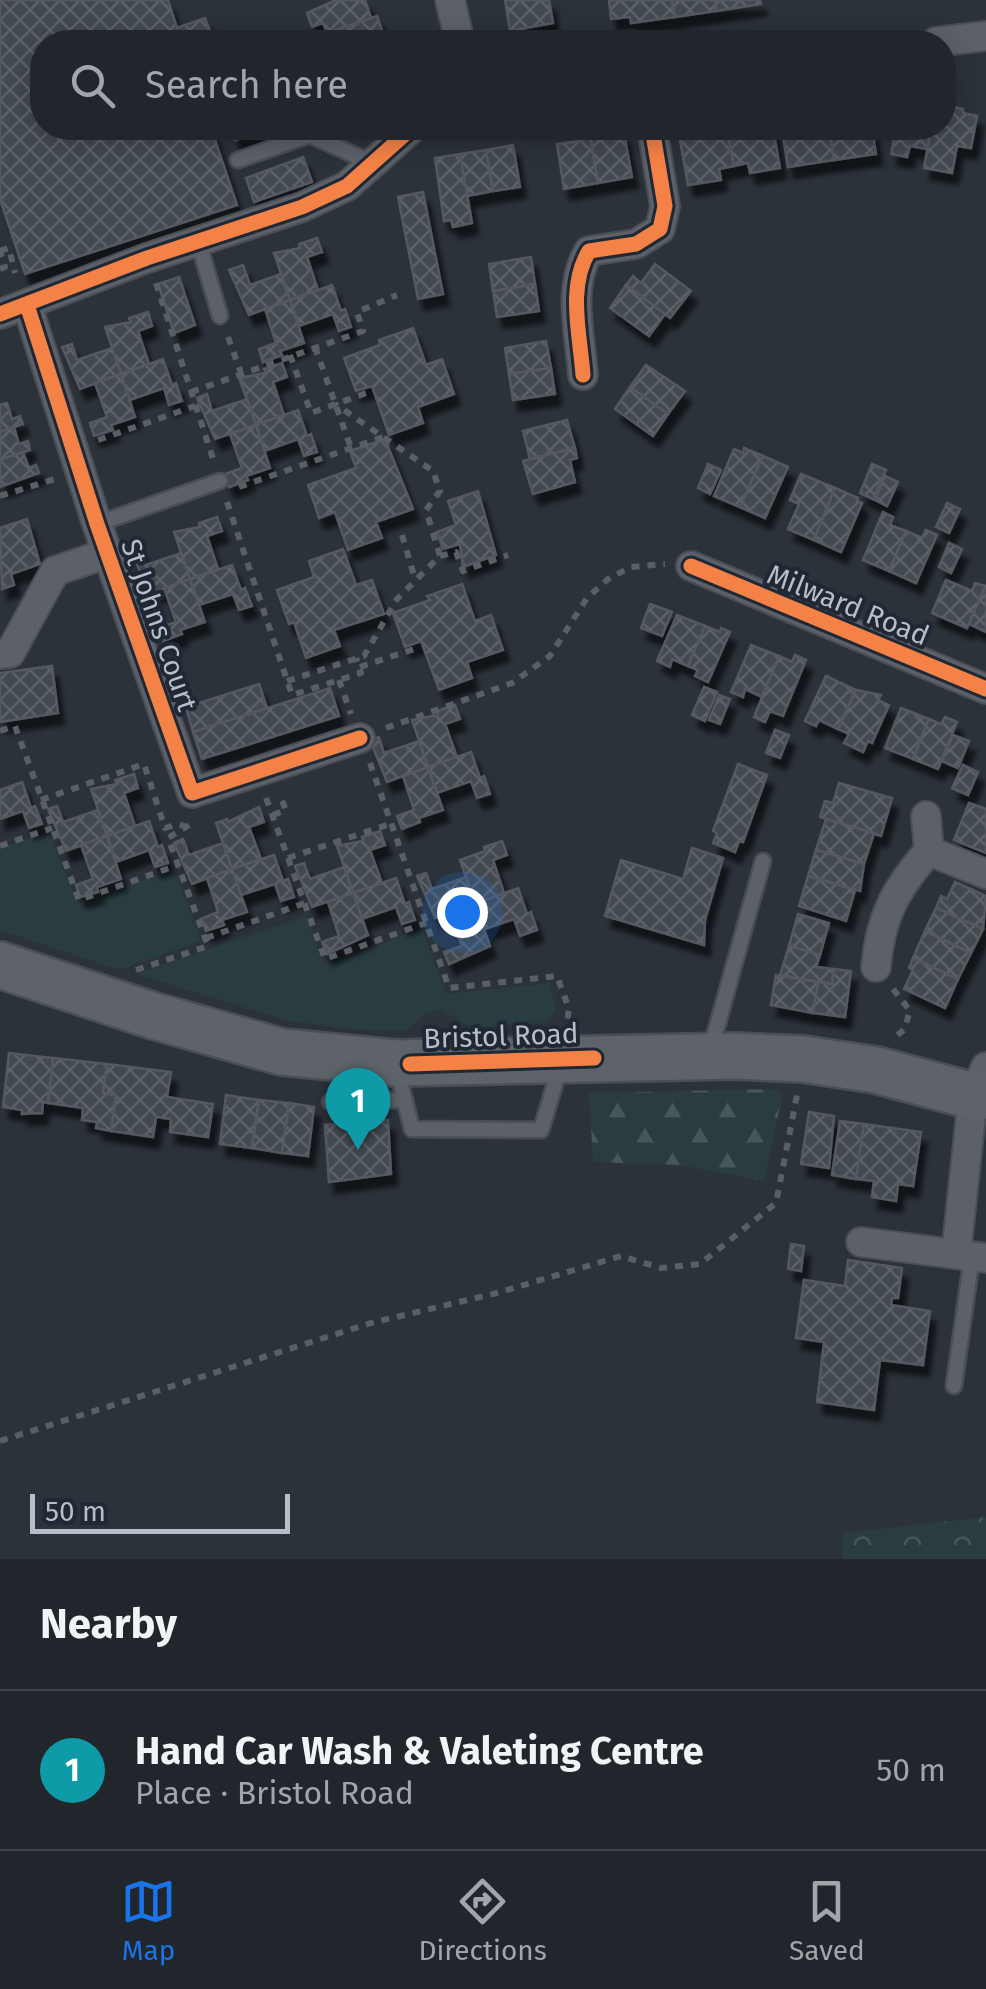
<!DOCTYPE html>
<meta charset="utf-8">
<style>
body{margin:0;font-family:"Fira Sans",sans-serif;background:#292e34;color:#f1f3f6}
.scale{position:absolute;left:30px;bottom:25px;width:260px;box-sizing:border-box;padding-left:10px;border:5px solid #b7beca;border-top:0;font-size:28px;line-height:35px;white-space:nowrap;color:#b7beca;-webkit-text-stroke:8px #1f2835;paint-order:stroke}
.you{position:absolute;left:462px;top:912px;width:35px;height:35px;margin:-25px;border:8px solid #fff;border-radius:50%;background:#1a73e8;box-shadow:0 0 0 15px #1a73e833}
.badge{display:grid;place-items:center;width:65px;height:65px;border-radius:50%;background:#1a73e8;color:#fff;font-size:32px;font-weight:700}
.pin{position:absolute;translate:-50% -82px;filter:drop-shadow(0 2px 5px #0008)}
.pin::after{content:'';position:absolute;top:52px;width:35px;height:30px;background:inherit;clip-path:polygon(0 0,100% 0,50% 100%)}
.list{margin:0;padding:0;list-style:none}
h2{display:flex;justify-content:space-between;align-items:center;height:130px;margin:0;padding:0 40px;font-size:42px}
h2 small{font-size:32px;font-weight:400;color:#a2a5a9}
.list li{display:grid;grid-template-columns:65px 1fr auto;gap:30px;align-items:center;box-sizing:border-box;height:160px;padding:0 40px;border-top:2px solid #3e4348}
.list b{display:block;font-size:38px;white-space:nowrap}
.list p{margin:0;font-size:32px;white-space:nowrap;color:#a2a5a9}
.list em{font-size:32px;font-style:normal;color:#a2a5a9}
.icon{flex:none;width:55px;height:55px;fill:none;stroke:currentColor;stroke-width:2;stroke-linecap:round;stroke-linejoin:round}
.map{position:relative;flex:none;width:986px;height:1559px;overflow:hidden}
.search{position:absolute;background:#21262c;box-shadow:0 5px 25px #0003;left:30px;right:30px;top:30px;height:110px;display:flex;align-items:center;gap:25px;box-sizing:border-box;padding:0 35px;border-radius:40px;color:#a2a5a9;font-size:38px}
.sheet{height:290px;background:#21262c}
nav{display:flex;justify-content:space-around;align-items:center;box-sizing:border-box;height:140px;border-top:2px solid #3e4348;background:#21262c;font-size:28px;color:#a2a5a9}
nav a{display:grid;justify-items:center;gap:5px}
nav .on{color:#1a73e8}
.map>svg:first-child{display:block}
.grass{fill:#293c40}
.forest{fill:url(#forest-firs)}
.park{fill:url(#park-crowns)}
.building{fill:url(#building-cross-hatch);stroke:#545961;stroke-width:2.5;filter:url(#shadow)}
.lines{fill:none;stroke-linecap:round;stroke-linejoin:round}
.lane-casing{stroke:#4a4e54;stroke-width:19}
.street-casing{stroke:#4a4e54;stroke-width:32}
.primary-casing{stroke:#4a4e57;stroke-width:50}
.path{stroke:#595f65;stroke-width:6;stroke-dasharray:8 8;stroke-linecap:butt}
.lane{stroke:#5c6068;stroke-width:14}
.street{stroke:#5c6068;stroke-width:28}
.primary{stroke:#5e636a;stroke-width:45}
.cycleway-casing{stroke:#1f2835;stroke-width:21}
.cycleway{stroke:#f48246;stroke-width:15}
.labels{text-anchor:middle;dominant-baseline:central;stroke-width:8;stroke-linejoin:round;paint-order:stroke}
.street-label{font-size:28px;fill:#b7beca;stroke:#1f2835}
</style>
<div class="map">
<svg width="986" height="1559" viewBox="0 0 986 1559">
<defs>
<pattern id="forest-firs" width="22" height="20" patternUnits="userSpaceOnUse" patternTransform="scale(2.5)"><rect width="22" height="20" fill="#293c40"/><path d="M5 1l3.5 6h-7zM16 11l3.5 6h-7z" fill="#46565a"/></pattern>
<pattern id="park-crowns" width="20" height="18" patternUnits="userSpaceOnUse" patternTransform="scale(2.5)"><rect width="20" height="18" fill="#293c40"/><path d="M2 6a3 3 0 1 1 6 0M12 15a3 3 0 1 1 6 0" fill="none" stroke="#46565a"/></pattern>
<pattern id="building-cross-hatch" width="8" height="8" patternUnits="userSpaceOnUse" patternTransform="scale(2.5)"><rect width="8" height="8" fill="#43484f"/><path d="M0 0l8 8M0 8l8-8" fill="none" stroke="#5c6167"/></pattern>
<filter id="shadow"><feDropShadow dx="6" dy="11" stdDeviation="2.5" flood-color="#0009"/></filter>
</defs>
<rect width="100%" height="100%" fill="#2c323a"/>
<g class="grass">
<polygon points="48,832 78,903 175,869 201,941 120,970 0,930 0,848"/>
<polygon points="306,916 324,964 422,929 446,994 550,983 556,1011 545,1023 472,1028 440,1009 425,1014 406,1031 350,1029 290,1021 135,974"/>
</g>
<polygon class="forest" points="777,1089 782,1097 764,1181 680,1165 593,1162 589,1093"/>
<polygon class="park" points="986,1517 986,1559 843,1559 842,1533"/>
<g class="building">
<polygon points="0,0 168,0 177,28 205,18 214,42 42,42 42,128 211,128 237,205 25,274 0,199"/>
<polygon points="336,0 365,0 371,18 327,33 323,23 312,27 307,13"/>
<polygon points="505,0 549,0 553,23 510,31"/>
<polygon points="609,0 672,0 675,17 631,23 630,17 611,19"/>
<polygon points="672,0 715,0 716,11 675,17"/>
<polygon points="715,0 760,0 761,4 716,11"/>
<polygon points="377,16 386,42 335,42 334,31"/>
<polygon points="944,105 963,109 963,113 977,116 971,148 957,146 952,173 924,168 931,128 944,128"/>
<polygon points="232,128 279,128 235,140"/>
<polygon points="600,128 602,137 624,133 632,177 598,183 589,129"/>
<polygon points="727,128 734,166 719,169 721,180 688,185 678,129"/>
<polygon points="727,128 773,128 780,168 750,173 748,163 734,166"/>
<polygon points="829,128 834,160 788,167 782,129"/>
<polygon points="829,128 872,128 876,154 834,160"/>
<polygon points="896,128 931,128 927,149 910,146 907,157 891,154"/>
<polygon points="589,129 598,183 564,189 557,144 580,141 578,131"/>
<polygon points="513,145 520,187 493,191 486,150"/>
<polygon points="486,150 493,191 467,196 460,154"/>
<polygon points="460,154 472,223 453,227 451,220 444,221 435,158"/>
<polygon points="303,157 312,182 254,202 246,178"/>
<polygon points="423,192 443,294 418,299 398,197"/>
<polygon points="317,238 322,252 307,257 318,290 290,300 274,253 300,248 299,244"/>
<polygon points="531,257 535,284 493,291 489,264"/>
<polygon points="655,264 691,291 670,318 626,285 633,276 641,283"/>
<polygon points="243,265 250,285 281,274 290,300 249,315 229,270"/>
<polygon points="179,277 195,325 174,333 158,284"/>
<polygon points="535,284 539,311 497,317 493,291"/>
<polygon points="332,285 341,311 345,309 351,327 339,331 333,314 299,326 290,300"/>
<polygon points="626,285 665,314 649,336 610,308"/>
<polygon points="290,300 304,343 280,351 282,355 263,362 259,349 276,343 265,309"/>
<polygon points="148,312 152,326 138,331 149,364 121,374 105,327 131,322 129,318"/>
<polygon points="413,328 426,365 442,359 454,394 418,407 423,423 389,435 372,386 356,391 344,358 380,345 379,340"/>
<polygon points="546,341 551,368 509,374 505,348"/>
<polygon points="72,344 77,360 112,348 121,374 80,389 62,347"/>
<polygon points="163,359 172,385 176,383 182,401 169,405 164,388 130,400 121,374"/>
<polygon points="282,363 287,377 273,382 284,415 256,425 239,378 266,373 264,369"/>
<polygon points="646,365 685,391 668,414 630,387"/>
<polygon points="551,368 555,394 513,400 509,374"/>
<polygon points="121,374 135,417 111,425 113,430 94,436 90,423 107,417 95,383"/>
<polygon points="630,387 668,414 653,436 615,409"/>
<polygon points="207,394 212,411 247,399 256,425 215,439 197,398"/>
<polygon points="7,403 12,419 20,416 23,424 0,432 0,405"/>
<polygon points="298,410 307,436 311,434 317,452 304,456 298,439 265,451 256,425"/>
<polygon points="567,420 575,448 530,459 523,431"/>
<polygon points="256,425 270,468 246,476 248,480 229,487 225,474 242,468 230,434"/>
<polygon points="14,427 19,444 28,441 30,450 0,460 0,432"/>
<polygon points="385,439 413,509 376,522 382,538 348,550 335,512 319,518 308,485 356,468 350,451"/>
<polygon points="575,448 577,458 570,460 575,482 533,494 523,461"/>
<polygon points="744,448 763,456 740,507 714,496 734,449 743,453"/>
<polygon points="23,452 29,468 36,465 39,473 0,487 0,460"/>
<polygon points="763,456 788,467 765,518 740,507"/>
<polygon points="708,464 721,470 710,494 698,488"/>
<polygon points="872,464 886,470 873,499 860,493"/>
<polygon points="801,474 835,488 814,540 788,529 799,504 790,500"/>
<polygon points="885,476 898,482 887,506 875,500"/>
<polygon points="835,488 858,498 857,501 862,503 841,552 814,540"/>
<polygon points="478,491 496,555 463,567 460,544 443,549 437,532 456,525 448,501"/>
<polygon points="947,503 960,509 949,533 936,527"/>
<polygon points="883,512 893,517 890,525 906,531 889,571 863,560"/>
<polygon points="217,517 222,531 207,536 218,569 190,579 174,532 200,527 199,523"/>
<polygon points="27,519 40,564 11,574 14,585 2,589 0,528"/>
<polygon points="926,530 937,535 916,583 889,571 906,531 922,538"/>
<polygon points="949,543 962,549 951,573 939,567"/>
<polygon points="141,549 146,565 181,553 190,579 149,594 132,552"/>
<polygon points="343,549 356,585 372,580 384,614 334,630 340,646 306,658 294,622 289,624 277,590 314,577 309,561"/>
<polygon points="232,565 241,590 245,588 252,606 239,610 233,594 199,605 190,579"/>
<polygon points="190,579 205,622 180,630 182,634 163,641 159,628 176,622 164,588"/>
<polygon points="946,580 972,591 975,583 985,586 967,628 932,613"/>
<polygon points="462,584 475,621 491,615 503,650 467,662 472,678 439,690 421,641 405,647 393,613 430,600 427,596"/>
<polygon points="985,586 986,587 986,632 969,624"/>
<polygon points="650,604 672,612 662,636 641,628"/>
<polygon points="677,615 705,626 688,666 672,659 670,667 657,661"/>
<polygon points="705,626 720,632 721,628 730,632 708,682 695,676 698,670 688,666"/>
<polygon points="751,645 779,656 762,697 745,689 743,697 731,692"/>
<polygon points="795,655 806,660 783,716 770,711 765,722 754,717 779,656 792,662"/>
<polygon points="52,666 58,713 0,722 0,673"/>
<polygon points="826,676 856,690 838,729 819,720 816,726 805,721"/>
<polygon points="259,684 267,708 193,732 186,707"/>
<polygon points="704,687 717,692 705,721 692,715"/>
<polygon points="330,688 339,716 202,759 193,732"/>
<polygon points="856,690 881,695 878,700 889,705 872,743 868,741 863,752 844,743 849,734 838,729"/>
<polygon points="719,695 730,699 720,724 709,720"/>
<polygon points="455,705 460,719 445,724 457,757 428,767 412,720 438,715 437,711"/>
<polygon points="901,708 929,719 913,759 885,748"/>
<polygon points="945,717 957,722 938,769 913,759 929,719 941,724"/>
<polygon points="775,730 789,735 780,758 766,753"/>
<polygon points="953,735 969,741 958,768 942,761"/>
<polygon points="379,737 384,753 419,741 428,767 387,782 370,740"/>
<polygon points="471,752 480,778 484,776 490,794 477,798 471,781 437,793 428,767"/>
<polygon points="738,764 767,775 743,842 739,841 735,852 713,843 717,833 713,831"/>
<polygon points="963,765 978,772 968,795 952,788"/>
<polygon points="428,767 443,810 419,818 420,822 402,829 397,816 414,810 403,776"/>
<polygon points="134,774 138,788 124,793 135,826 107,836 91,789 117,784 115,780"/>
<polygon points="22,782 31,808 35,806 42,824 29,828 23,811 0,819 0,790"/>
<polygon points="839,783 892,798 881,836 820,817 825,801 833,803"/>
<polygon points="969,803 986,809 986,853 954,840"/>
<polygon points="57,806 63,822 98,810 107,836 66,851 48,809"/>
<polygon points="259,807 264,822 249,827 261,859 232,869 216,823 227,819 228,822"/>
<polygon points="826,819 874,833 864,864 816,850"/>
<polygon points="149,821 158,847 162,845 168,863 155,867 149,850 116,862 107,836"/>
<polygon points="380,831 385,845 370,850 382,883 353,893 337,846 363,841 362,837"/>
<polygon points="107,836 121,879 97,887 98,892 80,897 76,885 93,879 81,845"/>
<polygon points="183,839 189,855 223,843 232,869 192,884 174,843"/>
<polygon points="502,841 507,855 493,860 504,893 475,904 460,860 485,851 484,847"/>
<polygon points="692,848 723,858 705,920 704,945 605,916 621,860 683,879"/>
<polygon points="816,850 864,864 860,891 808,876"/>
<polygon points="274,855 283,881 288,879 294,897 281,901 275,884 241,895 232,869"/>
<polygon points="304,863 310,879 344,867 353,893 312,907 295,866"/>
<polygon points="232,869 247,912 222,920 224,925 206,931 201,919 218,912 207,878"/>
<polygon points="426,873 432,889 466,877 475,904 435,918 417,876"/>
<polygon points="808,876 855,890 846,921 799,906"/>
<polygon points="396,878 405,904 409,902 415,920 402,924 396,907 362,919 353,893"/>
<polygon points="955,882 986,896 983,929 936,908 941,896 947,899"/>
<polygon points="518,888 527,914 531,912 537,930 520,936 514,919 485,929 475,904"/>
<polygon points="353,893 368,935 327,954 322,942 339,936 328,902"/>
<polygon points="475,904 490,946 449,964 444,952 462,946 450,912"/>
<polygon points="936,908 983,929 971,953 925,931"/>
<polygon points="798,914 829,923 820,955 789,946"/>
<polygon points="925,931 971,953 958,979 913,958"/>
<polygon points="789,946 820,955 816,967 834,969 832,984 780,975"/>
<polygon points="913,958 958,979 945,1008 904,989 913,970 909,968"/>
<polygon points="834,969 851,971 845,1017 813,1013 818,982 832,984"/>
<polygon points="776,975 818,982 813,1013 771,1005"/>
<polygon points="9,1053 53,1058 48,1103 43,1102 42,1113 22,1114 22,1110 3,1107"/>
<polygon points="53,1058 107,1064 103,1093 116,1095 111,1131 96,1128 97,1122 82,1120 83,1108 48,1103"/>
<polygon points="107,1064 171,1072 167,1097 213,1104 208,1137 170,1132 171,1119 156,1117 153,1137 111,1131 116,1095 103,1093"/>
<polygon points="226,1095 259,1100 252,1148 220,1144"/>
<polygon points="259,1100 289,1103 282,1153 252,1148"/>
<polygon points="289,1103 314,1107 308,1156 282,1153"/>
<polygon points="809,1112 834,1116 829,1168 801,1164"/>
<polygon points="388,1120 391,1174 329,1182 325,1125"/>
<polygon points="840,1121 864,1124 856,1179 832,1175"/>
<polygon points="864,1124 921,1132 913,1186 898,1184 896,1201 872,1197 874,1181 856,1179"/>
<polygon points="791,1244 804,1246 801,1271 788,1269"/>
<polygon points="848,1260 902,1268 898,1298 892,1298 891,1305 930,1311 923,1365 880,1360 874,1410 817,1402 824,1342 796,1338 804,1280 845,1286"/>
</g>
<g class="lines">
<defs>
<g id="lane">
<polyline points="238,160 310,135 372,163"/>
<polyline points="198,241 220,316"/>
<polyline points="97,524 220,481"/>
<polyline points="711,1048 763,861"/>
<polyline points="397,1070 412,1129 541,1130 561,1064"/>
<polyline points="330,1102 405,1100"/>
<polyline points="954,1386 972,1256"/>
</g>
<g id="street">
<polyline points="450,0 460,42"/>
<polyline points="936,42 986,36"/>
<polyline points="27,305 97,524 192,793 360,738"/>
<polyline points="0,314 147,258 302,207 347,186 412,128"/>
<path d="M 583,375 C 580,334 567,287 589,251 L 636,244 L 660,229 L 665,206 L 652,128"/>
<polyline points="691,566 986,689"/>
<polyline points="0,654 10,653 55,571 108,553"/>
<polyline points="929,851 986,874"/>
<path d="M 876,967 C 880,917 896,888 929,851 L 926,816"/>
<polyline points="861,1242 986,1258"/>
<polyline points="956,1254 973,1096 986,1067"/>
</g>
<polyline id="primary" points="0,965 154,1016 282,1052 396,1063 735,1056 803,1059 876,1070 973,1096 986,1096"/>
</defs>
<use href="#lane" class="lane-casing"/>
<use href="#street" class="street-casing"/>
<use href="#primary" class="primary-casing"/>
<g class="path">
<polyline points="0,251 9,248 15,273"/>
<polyline points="0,269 5,267 0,251"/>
<polyline points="156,283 214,462"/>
<polyline points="228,337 241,373"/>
<polyline points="315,347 351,448"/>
<polyline points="290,355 311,413 369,392"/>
<polyline points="191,392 363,331 357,312 397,295"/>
<polyline points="98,440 195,406"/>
<polyline points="239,487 386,436"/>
<polyline points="0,496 55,479"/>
<polyline points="227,502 292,695 361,673 356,658"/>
<polyline points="402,535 415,579"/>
<polyline points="440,556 456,552 463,571 508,555"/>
<polyline points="360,667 420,647"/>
<polyline points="339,680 351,714"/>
<polyline points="287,681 364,656 397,599 440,556 426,510 440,491 433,471 335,404"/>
<polyline points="386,728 512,683 550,656 587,598 608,579 631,567 665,564"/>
<polyline points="0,731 15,726 79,900 178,865"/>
<polyline points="370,763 449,988 557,976 569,1009 567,1023"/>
<polyline points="266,798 325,959 426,923"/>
<polyline points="41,800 144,764 165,828 178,824 184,826"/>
<polyline points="273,815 286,810 280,796"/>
<polyline points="0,846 52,828"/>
<polyline points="288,858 393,823"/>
<polyline points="206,938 305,903"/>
<polyline points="136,970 208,946 168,838 189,825"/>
<polyline points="893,989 910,1011 904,1030 896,1036"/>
<polyline points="0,1441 371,1323 497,1293 621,1256 661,1268 700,1264 776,1203 797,1095"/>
</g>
<use href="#lane" class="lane"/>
<use href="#street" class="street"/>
<use href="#primary" class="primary"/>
<defs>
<g id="cycleway">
<polyline points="27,305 97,524 192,793 360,738"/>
<polyline points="0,314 147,258 302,207 347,186 412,128"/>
<path d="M 583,375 C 580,334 567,287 589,251 L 636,244 L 660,229 L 665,206 L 652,128"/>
<polyline points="691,566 986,689"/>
<polyline points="410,1064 594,1058"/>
</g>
</defs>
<use href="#cycleway" class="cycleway-casing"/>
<use href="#cycleway" class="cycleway"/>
</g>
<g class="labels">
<g class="street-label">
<text transform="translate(848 605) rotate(22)">Milward Road</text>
<text transform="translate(159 625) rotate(71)">St Johns Court</text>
<text transform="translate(501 1036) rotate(-2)">Bristol Road</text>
</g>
</g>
</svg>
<div class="scale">50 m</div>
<div class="you"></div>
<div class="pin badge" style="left:358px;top:1150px;background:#0f9aa8">1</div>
<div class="search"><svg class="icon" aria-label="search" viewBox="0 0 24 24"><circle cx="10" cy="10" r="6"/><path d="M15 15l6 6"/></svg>Search here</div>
</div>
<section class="sheet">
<h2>Nearby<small></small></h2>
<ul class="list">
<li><span class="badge" style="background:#0f9aa8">1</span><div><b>Hand Car Wash &amp; Valeting Centre</b><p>Place · Bristol Road</p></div><em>50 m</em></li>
</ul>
</section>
<nav>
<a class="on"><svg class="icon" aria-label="map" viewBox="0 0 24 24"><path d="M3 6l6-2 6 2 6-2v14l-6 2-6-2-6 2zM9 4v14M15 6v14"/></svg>Map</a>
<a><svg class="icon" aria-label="directions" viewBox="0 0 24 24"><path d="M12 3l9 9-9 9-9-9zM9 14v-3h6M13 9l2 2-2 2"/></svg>Directions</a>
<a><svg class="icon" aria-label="saved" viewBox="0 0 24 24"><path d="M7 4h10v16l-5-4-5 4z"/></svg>Saved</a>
</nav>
